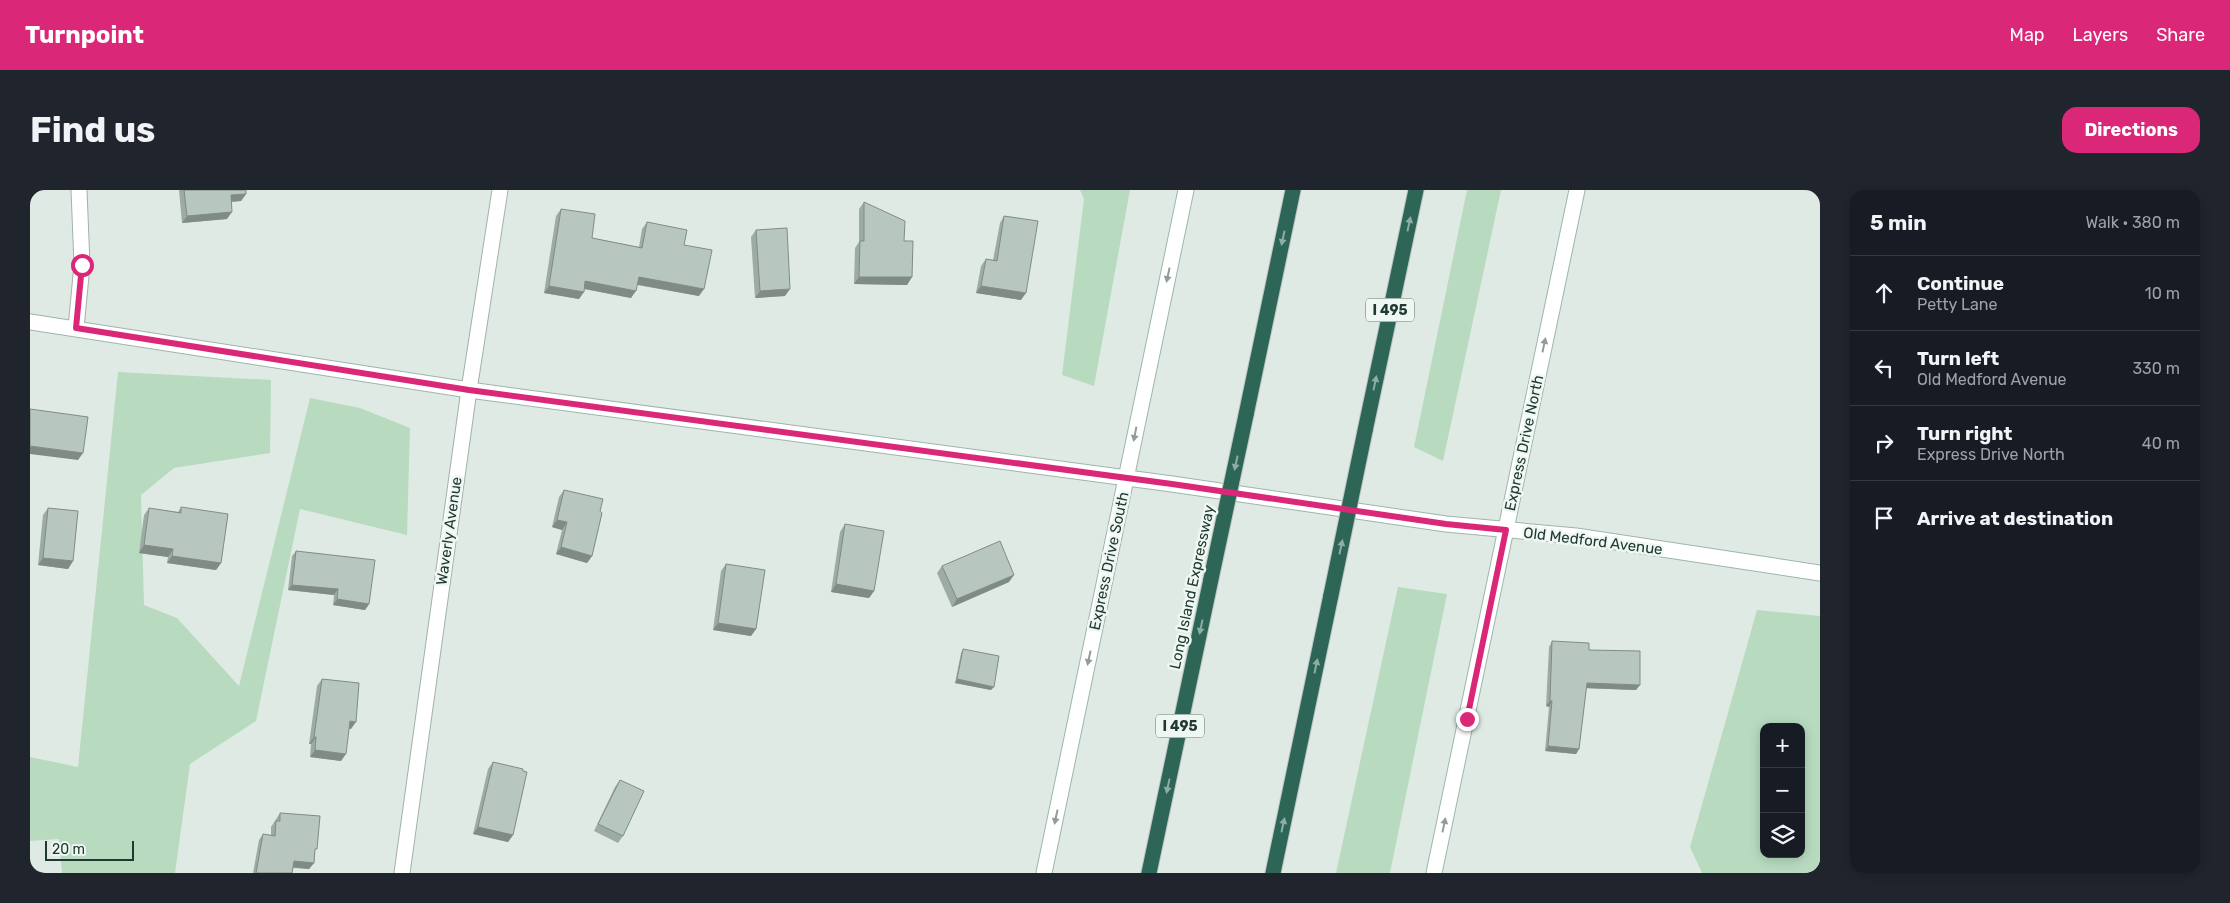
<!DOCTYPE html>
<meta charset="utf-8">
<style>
body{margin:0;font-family:Rubik,sans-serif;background:#20242c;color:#f1f3f6}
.controls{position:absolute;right:15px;bottom:15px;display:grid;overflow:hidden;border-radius:10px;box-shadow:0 2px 12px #0003}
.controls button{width:45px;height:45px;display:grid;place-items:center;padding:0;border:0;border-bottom:1px solid #363941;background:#171b24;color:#f1f3f6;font:25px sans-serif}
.scale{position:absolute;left:15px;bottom:12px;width:89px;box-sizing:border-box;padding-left:5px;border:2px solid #203932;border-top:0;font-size:14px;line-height:18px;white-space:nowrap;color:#203932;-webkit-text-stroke:4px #eff7f2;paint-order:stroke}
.stop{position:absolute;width:15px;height:15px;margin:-11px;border:4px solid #db2777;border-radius:50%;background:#fff}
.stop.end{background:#db2777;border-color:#fff;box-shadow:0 1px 5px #0008}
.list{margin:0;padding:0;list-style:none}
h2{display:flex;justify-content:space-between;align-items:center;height:65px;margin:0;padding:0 20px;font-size:21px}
h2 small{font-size:16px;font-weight:400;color:#9ea1a6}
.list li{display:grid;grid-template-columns:32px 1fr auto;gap:15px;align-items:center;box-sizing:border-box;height:75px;padding:0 20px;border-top:1px solid #363941}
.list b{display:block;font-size:19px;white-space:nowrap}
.list p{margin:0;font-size:16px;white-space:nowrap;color:#9ea1a6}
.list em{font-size:16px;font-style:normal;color:#9ea1a6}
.icon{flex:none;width:28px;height:28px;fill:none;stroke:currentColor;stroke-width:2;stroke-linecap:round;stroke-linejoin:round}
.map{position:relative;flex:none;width:1790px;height:683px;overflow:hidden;border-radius:15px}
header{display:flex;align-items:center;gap:30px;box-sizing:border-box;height:70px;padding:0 25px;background:#db2777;color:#fff}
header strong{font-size:24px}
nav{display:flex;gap:28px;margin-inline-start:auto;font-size:18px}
.intro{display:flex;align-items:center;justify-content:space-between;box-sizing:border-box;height:120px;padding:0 30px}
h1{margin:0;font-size:35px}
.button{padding:12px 22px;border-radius:15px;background:#db2777;color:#fff;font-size:18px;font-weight:700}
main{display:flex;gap:30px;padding:0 30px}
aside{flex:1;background:#171b24;border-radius:15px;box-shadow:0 2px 12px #0003}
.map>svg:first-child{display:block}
.green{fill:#b8dbc0;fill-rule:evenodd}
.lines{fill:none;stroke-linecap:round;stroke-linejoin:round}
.street-casing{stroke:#a2b1ab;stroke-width:17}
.secondary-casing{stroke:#9eb5ac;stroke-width:17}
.highway-casing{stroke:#bcc4c2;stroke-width:17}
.street{stroke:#fff;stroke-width:15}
.secondary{stroke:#fff;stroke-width:15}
.highway{stroke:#2d6557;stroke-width:15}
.highway-bridge-casing{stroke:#bcc4c2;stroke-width:17;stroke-linecap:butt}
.highway-bridge{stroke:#2d6557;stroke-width:15}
.wall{fill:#9daba5}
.shaded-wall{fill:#808b86}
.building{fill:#b7c7c0;stroke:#808b86}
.oneway{fill:#8eaea4}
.oneway2{fill:#909c98}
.route{stroke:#db2777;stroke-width:6}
.labels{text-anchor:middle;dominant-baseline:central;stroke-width:5;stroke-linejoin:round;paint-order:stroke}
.shield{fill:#eff7f2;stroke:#5e726c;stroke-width:1}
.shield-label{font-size:14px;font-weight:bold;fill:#203932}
.street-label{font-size:15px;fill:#203932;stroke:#eff7f2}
</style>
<header>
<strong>Turnpoint</strong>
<nav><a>Map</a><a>Layers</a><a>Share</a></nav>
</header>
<div class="intro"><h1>Find us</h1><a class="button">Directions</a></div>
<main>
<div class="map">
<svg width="1790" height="683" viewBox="0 0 1790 683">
<rect width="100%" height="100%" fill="#dfeae4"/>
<g class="green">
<polygon points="1050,0 1100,0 1064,196 1032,185 1054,9"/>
<polygon points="1437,0 1471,0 1413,271 1384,257"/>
<polygon points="88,182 241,190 240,263 144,278 111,305 114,415 147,428 209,496 280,208 330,218 380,238 377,345 270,319 226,531 160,574 145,683 32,683 29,649 0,651 0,567 48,577"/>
<polygon points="1368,397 1417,404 1360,683 1306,683"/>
<path d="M 1727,420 L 1790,426 L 1790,683 L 1672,683 L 1660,657 ZM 1734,537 L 1771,537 L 1771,664 L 1734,664 Z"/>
</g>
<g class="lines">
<defs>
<g id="street">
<polyline points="46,138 52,75 49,0"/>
<polyline points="372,683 439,200 470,0"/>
</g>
<g id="secondary">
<polyline points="0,132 439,200 1142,294 1416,334 1546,346 1790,383"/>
<polyline points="1014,683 1156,0"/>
<polyline points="1404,683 1547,0"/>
</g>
<g id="highway">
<polyline points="1216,225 1263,0"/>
<polyline points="1335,241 1386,0"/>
<polyline points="1119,683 1181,389"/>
<polyline points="1243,683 1301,405"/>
</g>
</defs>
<use href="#street" class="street-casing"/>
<use href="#secondary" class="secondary-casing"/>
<use href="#highway" class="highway-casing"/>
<use href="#street" class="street"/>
<use href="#secondary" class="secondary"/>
<use href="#highway" class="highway"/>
<defs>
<g id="highway-bridge">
<polyline points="1181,389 1216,225"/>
<polyline points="1301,405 1335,241"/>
</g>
</defs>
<use href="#highway-bridge" class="highway-bridge-casing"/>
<use href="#highway-bridge" class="highway-bridge"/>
</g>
<g class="wall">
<polygon points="149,0 216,0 216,4 211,11 201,12 197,29 152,33"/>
<polygon points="834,12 874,51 882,87 877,95 824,94 825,58 829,52 829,19"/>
<polygon points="531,19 562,48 609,57 612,39 617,32 654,55 669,106 607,95 601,108 554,99 549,109 514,103 526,26"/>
<polygon points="974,26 991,110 946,103 951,76 956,69 963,70 970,33"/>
<polygon points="726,40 755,106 725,108 721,47"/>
<polygon points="534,300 570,321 562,366 557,373 526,364 532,340 522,337 529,307"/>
<polygon points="151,317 191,373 186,380 137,373 138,367 109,363 114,325 119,318 148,322"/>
<polygon points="18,318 43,371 38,379 8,375 13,325"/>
<polygon points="815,334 844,401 839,408 801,402 810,342"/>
<polygon points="266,361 339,414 335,420 303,415 304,405 258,400 262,366"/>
<polygon points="696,374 726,439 721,446 683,440 691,381"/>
<polygon points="912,376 979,392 922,417 907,383"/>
<polygon points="1522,451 1559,460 1606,500 1556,498 1549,559 1546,564 1515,561 1519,517 1516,516 1519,457"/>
<polygon points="933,459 961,500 925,493 931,463"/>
<polygon points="292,489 321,539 319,539 311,571 280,567 281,554 279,554 287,496"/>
<polygon points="463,572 483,645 478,652 443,644 458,579"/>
<polygon points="590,590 593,646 588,653 564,641 585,597"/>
<polygon points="250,623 285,663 284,673 279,679 263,678 262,683 223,683 229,650 233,644 241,645 241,637"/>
</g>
<g class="shaded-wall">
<polygon points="216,4 211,11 196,12 201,5"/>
<polygon points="202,22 197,29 152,33 157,26"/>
<polygon points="609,87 674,99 669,106 604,94"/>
<polygon points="829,87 882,87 877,95 824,94"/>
<polygon points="555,91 606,101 601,108 550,98"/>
<polygon points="519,96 554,102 549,109 514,103"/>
<polygon points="951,96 996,103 991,110 946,103"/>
<polygon points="760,99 755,106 725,108 730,101"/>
<polygon points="0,256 53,263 48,270 0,264"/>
<polygon points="527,330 537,332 532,340 522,337"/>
<polygon points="114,355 143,359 138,367 109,363"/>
<polygon points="531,357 562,366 557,373 526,364"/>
<polygon points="142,366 191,373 186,380 137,373"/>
<polygon points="13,368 43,371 38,379 8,375"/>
<polygon points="984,385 979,392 922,417 927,409"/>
<polygon points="806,394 844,401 839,408 801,402"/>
<polygon points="262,395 308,399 304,405 258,400"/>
<polygon points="307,409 339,414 335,420 303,415"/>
<polygon points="688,433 726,439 721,446 683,440"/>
<polygon points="927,489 964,497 961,500 925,493"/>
<polygon points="1557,493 1610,495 1606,500 1553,498"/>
<polygon points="1520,511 1522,511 1519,517 1516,516"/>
<polygon points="320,531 326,532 321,539 315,539"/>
<polygon points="284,547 286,547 281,554 279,554"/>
<polygon points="1518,556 1549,559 1546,564 1515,561"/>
<polygon points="285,560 316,564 311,571 280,567"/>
<polygon points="448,637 483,645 478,652 443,644"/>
<polygon points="264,671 284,673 279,679 260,677"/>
</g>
<g class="building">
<polygon points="154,0 216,0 216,4 201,5 202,22 157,26"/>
<polygon points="834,12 875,31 874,51 883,51 882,87 829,87 830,51 834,51"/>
<polygon points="531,19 565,24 562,48 612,58 617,32 657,40 654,55 682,60 674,99 609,87 606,101 555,91 554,102 519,96"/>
<polygon points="974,26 1008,31 996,103 951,96 956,69 967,71"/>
<polygon points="757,38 760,99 730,101 726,40"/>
<polygon points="0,219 58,227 53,263 0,256"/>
<polygon points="534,300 573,309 570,321 572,323 562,366 531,357 537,332 527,330"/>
<polygon points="151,317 198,324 191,373 142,366 143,359 114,355 119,318 151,323"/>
<polygon points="18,318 48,321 43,371 13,368"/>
<polygon points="815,334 854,341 844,401 806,394"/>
<polygon points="970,351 984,385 927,409 912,376"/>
<polygon points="266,361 345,370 339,414 307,409 308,399 262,395"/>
<polygon points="696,374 735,380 726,439 688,433"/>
<polygon points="1522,451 1559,453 1559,460 1610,461 1610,495 1557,493 1549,559 1518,556 1522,511 1520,511"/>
<polygon points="933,459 969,466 964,497 927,489"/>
<polygon points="292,489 329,493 326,532 320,531 316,564 285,560 286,547 284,547"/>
<polygon points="463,572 493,579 493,581 497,582 483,645 448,637"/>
<polygon points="590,590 614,601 593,646 568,634"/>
<polygon points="250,623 290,626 287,659 285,659 284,673 264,671 262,683 226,683 233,644 245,646 246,631 250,631"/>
</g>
<defs><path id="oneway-solid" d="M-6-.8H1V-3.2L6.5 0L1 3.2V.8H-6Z" transform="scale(1.25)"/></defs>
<g class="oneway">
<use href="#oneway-solid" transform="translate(1379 34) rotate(-78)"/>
<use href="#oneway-solid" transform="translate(1253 48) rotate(102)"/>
<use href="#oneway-solid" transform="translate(1345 193) rotate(-78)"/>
<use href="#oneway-solid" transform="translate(1206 273) rotate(102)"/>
<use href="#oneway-solid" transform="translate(1311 357) rotate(-78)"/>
<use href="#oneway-solid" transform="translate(1171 437) rotate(102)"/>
<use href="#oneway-solid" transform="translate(1286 476) rotate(-78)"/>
<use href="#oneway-solid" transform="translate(1138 596) rotate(102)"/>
<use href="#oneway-solid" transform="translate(1253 635) rotate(-78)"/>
</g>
<g class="oneway2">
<use href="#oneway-solid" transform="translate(1138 85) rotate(102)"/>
<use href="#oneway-solid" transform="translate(1514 155) rotate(-78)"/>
<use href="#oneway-solid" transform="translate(1105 244) rotate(101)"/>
<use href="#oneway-solid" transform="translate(1059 468) rotate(102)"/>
<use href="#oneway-solid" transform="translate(1026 627) rotate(102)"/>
<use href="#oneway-solid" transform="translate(1414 635) rotate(-78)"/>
</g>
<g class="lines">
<polyline class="route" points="52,75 46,138 439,200 1142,294 1416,334 1476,340 1437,529"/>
</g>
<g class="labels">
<g class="shield">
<rect x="1336" y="108.5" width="48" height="23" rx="4"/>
<rect x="1126" y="524.5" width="48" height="23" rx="4"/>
</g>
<g class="shield-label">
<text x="1360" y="120">I 495</text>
<text x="1150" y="536">I 495</text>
</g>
<g class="street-label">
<text transform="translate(1494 253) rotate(-78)">Express Drive North</text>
<text transform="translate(419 341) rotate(-82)">Waverly Avenue</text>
<text transform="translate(1563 351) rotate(7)">Old Medford Avenue</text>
<text transform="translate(1079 371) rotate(-78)">Express Drive South</text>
<text transform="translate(1162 397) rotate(-78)">Long Island Expressway</text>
</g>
</g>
</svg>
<div class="controls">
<button>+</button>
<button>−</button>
<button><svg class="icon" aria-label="layers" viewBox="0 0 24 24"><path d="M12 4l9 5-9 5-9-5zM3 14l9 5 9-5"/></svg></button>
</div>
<div class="scale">20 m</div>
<div class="stop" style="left:52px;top:75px"></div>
<div class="stop end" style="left:1437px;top:529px"></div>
</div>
<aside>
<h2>5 min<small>Walk · 380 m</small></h2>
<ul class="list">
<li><svg class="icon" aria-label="ahead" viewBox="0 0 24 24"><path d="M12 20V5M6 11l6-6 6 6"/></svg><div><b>Continue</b><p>Petty Lane</p></div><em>10 m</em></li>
<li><svg class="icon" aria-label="left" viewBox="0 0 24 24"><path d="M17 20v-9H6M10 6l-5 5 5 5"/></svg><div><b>Turn left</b><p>Old Medford Avenue</p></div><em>330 m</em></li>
<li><svg class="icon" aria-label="right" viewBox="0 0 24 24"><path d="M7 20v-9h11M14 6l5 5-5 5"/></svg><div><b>Turn right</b><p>Express Drive North</p></div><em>40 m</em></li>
<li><svg class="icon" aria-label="arrive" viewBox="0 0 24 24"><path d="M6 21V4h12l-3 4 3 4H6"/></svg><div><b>Arrive at destination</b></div></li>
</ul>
</aside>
</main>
